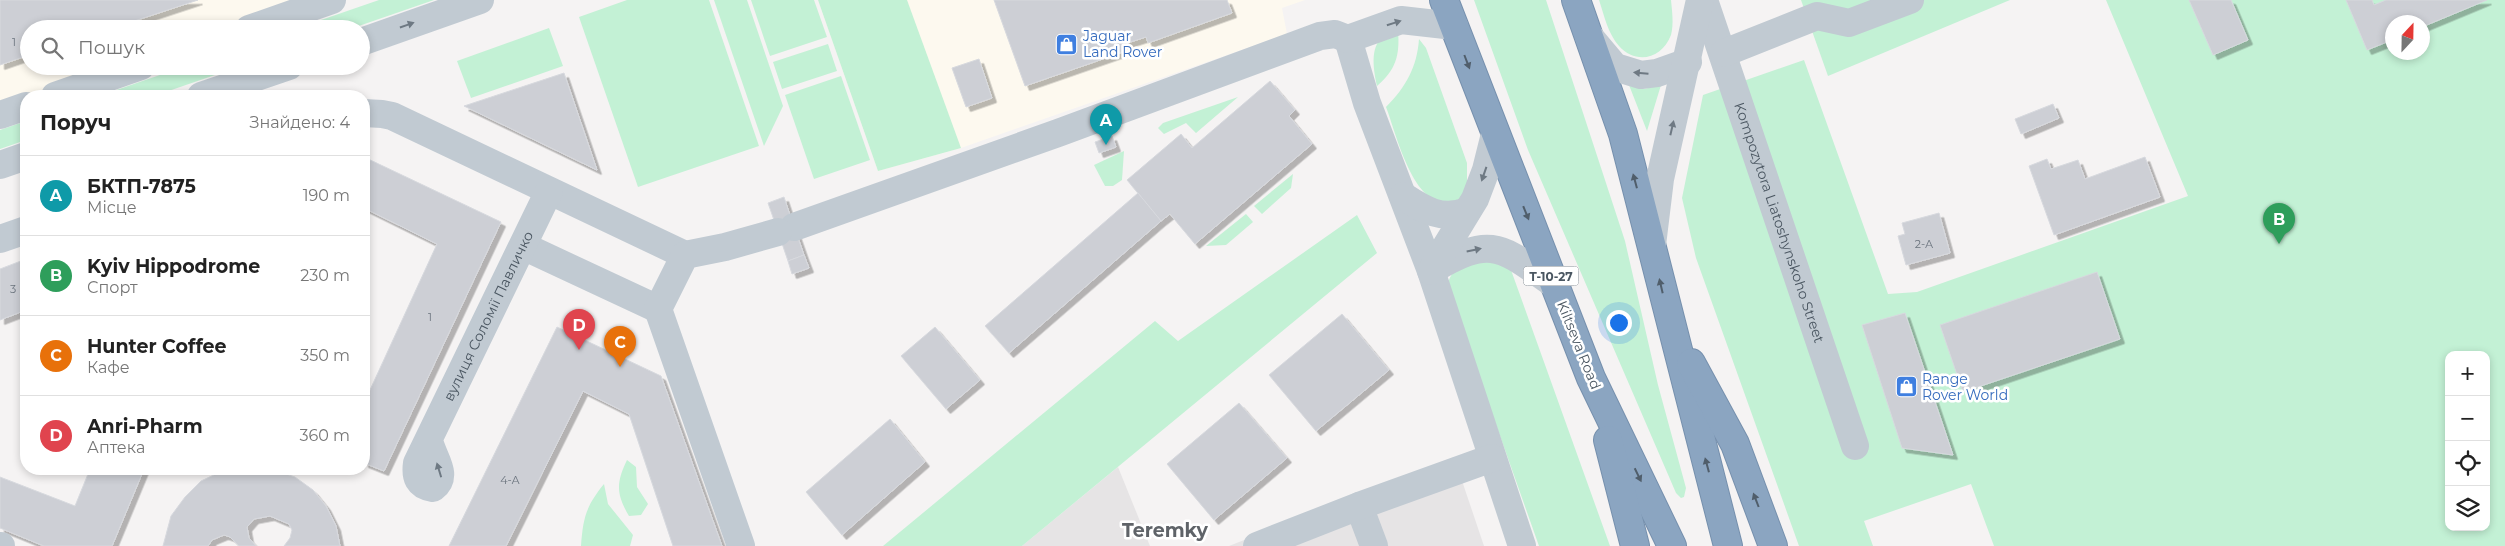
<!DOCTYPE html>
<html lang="uk">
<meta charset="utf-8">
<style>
body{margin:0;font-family:Montserrat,sans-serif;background:#f2f2f2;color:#222}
.controls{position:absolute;right:15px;bottom:15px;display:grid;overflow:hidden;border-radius:10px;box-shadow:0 2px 8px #0003}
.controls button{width:45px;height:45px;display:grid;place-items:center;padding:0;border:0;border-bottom:1px solid #e0e0e0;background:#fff;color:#222;font:25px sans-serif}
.compass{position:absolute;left:2385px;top:15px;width:45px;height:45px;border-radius:50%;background:#fff;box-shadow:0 2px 8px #0003;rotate:22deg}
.you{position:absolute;left:1618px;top:322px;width:18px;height:18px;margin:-12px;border:4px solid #fff;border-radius:50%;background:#1a73e8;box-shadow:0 0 0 8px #1a73e833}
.badge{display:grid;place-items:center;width:32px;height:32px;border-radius:50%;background:#2563eb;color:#fff;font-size:16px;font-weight:700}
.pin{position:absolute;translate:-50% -41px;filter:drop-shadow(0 1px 2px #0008)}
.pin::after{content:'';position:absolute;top:26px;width:18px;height:15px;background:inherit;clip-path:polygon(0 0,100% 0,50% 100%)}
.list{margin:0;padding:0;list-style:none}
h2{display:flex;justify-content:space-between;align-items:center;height:65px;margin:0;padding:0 20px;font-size:21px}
h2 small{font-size:16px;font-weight:400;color:#767676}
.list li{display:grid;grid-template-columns:32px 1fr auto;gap:15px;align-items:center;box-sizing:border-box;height:80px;padding:0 20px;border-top:1px solid #e0e0e0}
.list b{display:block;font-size:19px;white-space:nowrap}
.list p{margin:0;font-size:16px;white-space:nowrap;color:#767676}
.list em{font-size:16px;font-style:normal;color:#767676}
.icon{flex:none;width:28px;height:28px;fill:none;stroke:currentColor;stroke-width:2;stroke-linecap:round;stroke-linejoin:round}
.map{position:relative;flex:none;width:2505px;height:546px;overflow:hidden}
.search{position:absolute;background:#fff;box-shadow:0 2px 8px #0003;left:20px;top:20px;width:350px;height:55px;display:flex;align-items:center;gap:12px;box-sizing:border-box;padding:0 18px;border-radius:28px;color:#767676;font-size:19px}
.panel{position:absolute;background:#fff;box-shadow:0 2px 8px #0003;left:20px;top:90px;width:350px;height:385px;border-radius:20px}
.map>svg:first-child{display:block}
.commercial{fill:#fdf9ef}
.education{fill:#e6e4e5}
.green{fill:#c3f1d5;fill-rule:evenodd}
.building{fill:#cdcfd5;stroke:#d7d9de;filter:url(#shadow)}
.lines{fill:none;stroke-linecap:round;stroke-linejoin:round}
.highway-casing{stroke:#7690ad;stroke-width:30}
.minor{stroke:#c1cad2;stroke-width:28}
.highway{stroke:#8ba5c1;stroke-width:28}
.oneway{fill:#6e7983}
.oneway2{fill:#505e6b}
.labels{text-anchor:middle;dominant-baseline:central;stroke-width:5;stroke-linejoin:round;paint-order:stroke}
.number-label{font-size:11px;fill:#6b747e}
.shield{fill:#fff;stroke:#808990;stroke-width:1}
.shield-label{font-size:12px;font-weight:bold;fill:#4a5661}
.shop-label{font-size:14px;fill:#366cbe;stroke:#fff;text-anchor:start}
.street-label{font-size:14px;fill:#4a5661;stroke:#fff}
.district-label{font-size:19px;font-weight:bold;fill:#5f6368;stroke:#fff}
</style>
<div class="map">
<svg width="2505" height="546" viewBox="0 0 2505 546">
<defs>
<filter id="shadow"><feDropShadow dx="4.5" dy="4.5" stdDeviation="0" flood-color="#0004"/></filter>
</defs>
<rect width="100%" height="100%" fill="#f5f3f3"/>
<g class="commercial">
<polygon points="0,0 302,0 220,29 29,29 29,66 112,66 0,105"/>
<polygon points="818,0 1305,0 1282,8 1287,34 961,148 878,171"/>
</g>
<g class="education">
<polygon points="1454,457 1484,546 1229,546"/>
<polygon points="1118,467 1150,546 1022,546"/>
</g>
<g class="green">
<polygon points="379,0 434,0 350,29 295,29"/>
<polygon points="627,0 709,0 759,146 638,187 579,17"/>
<polygon points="714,0 747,0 783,106 764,146"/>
<polygon points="751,0 814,0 827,37 770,56"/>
<polygon points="818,0 907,0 961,148 878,171"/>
<polygon points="1474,0 1546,0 1625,241 1658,385 1686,488 1684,497 1681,498 1676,493 1528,150"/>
<path d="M 1599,0 L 1671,0 C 1672,11 1674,24 1671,35 C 1662,59 1636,65 1619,46 C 1608,34 1604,15 1599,0 Z"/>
<polygon points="1801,0 2010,0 1828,76"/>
<path d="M 2106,0 L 2505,0 L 2505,546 L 1994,546 L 1971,484 L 1864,521 L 1873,546 L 1799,546 L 1696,258 L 1682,198 L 1703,95 L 1804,60 L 1888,294 L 1917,292 L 2188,196 ZM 2392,22 L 2422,22 L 2422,52 L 2392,52 ZM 2449,355 L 2486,355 L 2486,527 L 2449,527 Z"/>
<polygon points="549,28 563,66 471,98 457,61"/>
<path d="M 1398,31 C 1400,55 1396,70 1377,86 C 1374,72 1369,47 1383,37 C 1387,34 1394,33 1398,31 Z"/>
<path d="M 1419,39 L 1426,48 L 1467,163 L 1467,194 C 1418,231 1398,138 1386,107 C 1406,87 1417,67 1419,39 Z"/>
<polygon points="828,44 837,71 782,89 773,62"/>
<polygon points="186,66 241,66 154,96 99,96"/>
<polygon points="841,76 870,160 814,179 785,95"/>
<polygon points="1629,85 1644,89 1661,85 1647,131"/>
<polygon points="1238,97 1196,133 1186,123 1164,134 1158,128 1163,123"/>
<polygon points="26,121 26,140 0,149 0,130"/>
<polygon points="1124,151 1122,180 1113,186 1105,186 1094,165"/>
<polygon points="1293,174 1291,188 1262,214 1254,206"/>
<polygon points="1246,214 1253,222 1226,245 1206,246"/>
<polygon points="1357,215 1377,253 1022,546 883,546 1155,321 1178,341"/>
<path d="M 1489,255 L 1511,270 L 1610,546 L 1539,546 L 1447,286 C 1453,263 1469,263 1489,255 Z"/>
<path d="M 627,460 L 636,467 L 637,487 L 648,504 L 641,515 L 629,516 C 616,494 616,483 627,460 Z"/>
<path d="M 604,484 L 608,504 L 633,535 L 630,546 L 581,546 C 583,518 586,506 604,484 Z"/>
</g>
<g class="building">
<polygon points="0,0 198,0 110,29 29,29 29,55 0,65"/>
<polygon points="994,0 1227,0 1232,13 1148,43 1146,37 1121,45 1123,52 1025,86"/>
<polygon points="2189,0 2231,0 2248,40 2213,55"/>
<polygon points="2346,0 2372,0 2374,5 2386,0 2487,0 2422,27 2422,22 2392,22 2392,40 2367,50"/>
<polygon points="979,59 992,98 966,107 952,68"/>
<polygon points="564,73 597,170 464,106"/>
<polygon points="1270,81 1295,110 1289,116 1312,144 1195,244 1170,214 1161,221 1127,180 1181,134 1192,148"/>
<polygon points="2053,104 2059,118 2021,134 2015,119"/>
<polygon points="1112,136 1116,147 1099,153 1095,142"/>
<polygon points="364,157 501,222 384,471 364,463 364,403 437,244 364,208"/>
<polygon points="2145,157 2160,197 2054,235 2029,166 2047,159 2051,169 2078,160 2085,179"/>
<polygon points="1138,193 1161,221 1009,353 985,326"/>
<polygon points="784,197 791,218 775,223 768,203"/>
<polygon points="1939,213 1950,253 1906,265 1898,236 1905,234 1902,223"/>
<polygon points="791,218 804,255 788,261 775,223"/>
<polygon points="804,255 809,268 792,274 788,261"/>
<polygon points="26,259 26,310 0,320 0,269"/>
<polygon points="2097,272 2120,339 1963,392 1940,325"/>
<polygon points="1905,313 1953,455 1902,448 1862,325"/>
<polygon points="1342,314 1389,370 1316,431 1269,375"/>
<polygon points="557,327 661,376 722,546 673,546 629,414 583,391 506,546 449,546"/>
<polygon points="935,327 980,380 946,409 901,356"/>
<polygon points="1239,403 1287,458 1214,520 1167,464"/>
<polygon points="890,419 925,462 842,535 806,492"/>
<polygon points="90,469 144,469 112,546 44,546 0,528 0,477 75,506"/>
<polygon points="233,469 271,469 295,477 313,490 326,506 336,526 340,546 284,546 290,538 292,530 289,524 270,516 254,519 247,527 249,538 256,546 239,546 230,537 224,535 212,540 208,546 163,546 171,516 185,497 201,481 222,471"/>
</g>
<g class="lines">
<defs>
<g id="highway">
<polyline points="1444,0 1591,378 1672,546"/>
<polyline points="1576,0 1623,134 1728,546"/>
<polyline points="1691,363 1735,444 1773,546"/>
<polyline points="1608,440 1635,546"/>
</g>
</defs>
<use href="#highway" class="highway-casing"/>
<g class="minor">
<path id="s1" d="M 1704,0 L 1855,446"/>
<polyline points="249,29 332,0"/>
<polyline points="1589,36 1615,67 1641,75 1657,73 1688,62"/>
<polyline points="1348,39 1367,103 1431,271 1522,546"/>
<polyline points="361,42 480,0"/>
<polyline points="1724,53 1817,16 1849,23 1910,0"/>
<polyline points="55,96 141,66"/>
<polyline points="201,96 289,66"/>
<polyline points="364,113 382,114 392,116 685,255"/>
<polyline points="0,115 26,106"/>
<polyline points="0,165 26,156"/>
<path d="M 1403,196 C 1424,210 1442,221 1467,211"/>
<polyline points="794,227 1058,133 1320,36 1335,34 1348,39 1401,20 1454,26"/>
<polyline points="0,239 26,230"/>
<polyline points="1652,245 1660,179 1700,0"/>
<polyline points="523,246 658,309"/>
<path d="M 1432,270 C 1492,234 1501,247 1554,284"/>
<polyline points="1431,271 1475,199 1486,170 1495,134"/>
<path id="s2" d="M 429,440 C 432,457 450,475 433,488 C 418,486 415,477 417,463 L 549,191"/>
<polyline points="1359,506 1374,546"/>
<polyline points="0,546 1,546"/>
<polyline points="741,546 658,309 685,255 725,247 778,232"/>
<polyline points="1257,546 1359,506 1492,458"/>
</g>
<use href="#highway" class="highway"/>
</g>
<defs><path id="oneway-solid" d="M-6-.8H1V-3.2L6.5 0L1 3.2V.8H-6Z" transform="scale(1.25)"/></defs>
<g class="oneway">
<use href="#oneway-solid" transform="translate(1394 23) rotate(-18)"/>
<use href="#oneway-solid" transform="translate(407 25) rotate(-19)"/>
<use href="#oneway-solid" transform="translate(1641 73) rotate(-175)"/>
<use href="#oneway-solid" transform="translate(1672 128) rotate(-77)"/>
<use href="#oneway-solid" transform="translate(1484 174) rotate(109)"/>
<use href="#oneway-solid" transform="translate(1474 250) rotate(-12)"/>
<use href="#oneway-solid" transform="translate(439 470) rotate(-107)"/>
</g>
<g class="oneway2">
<use href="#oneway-solid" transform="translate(1467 62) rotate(69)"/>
<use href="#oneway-solid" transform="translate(1635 181) rotate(-105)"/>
<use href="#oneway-solid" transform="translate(1526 213) rotate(68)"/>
<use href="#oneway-solid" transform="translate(1661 286) rotate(-103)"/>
<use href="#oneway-solid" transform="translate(1707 465) rotate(-105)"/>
<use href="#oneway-solid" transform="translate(1638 475) rotate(64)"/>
<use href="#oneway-solid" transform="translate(1756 500) rotate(-111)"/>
</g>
<defs>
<symbol id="shop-square" viewBox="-11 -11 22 22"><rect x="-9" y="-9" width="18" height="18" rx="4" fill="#3f7fe0" stroke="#fff"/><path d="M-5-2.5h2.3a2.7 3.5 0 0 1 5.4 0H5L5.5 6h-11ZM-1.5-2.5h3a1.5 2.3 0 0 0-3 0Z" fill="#fff"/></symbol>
</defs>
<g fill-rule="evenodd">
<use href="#shop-square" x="1054" y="32" width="25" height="25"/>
<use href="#shop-square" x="1894" y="374" width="25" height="25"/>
</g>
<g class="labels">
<g class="number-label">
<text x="14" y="42">1</text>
<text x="1924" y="244">2-А</text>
<text x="13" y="289">3</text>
<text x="430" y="317">1</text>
<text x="510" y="480">4-А</text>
</g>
<rect class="shield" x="1523.5" y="266.5" width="55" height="19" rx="4"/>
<g class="shield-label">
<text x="1551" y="276">Т-10-27</text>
</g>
<g class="shop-label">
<text x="1083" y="36">Jaguar<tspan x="1083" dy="16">Land Rover</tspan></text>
<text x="1922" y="379">Range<tspan x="1922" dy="16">Rover World</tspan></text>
</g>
<g class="street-label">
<text stroke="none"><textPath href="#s1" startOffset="235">Kompozytora Liatoshynskoho Street</textPath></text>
<text stroke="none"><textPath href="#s2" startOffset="250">вулиця Соломії Павличко</textPath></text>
<text transform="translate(1579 345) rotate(68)">Kiltseva Road</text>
</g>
<g class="district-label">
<text x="1165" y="530">Teremky</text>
</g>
</g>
</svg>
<div class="controls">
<button>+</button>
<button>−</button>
<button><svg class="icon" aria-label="locate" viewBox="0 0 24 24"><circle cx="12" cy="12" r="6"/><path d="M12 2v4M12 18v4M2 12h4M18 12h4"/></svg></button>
<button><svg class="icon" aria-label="layers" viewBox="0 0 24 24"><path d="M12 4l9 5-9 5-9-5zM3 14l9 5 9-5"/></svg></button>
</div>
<svg class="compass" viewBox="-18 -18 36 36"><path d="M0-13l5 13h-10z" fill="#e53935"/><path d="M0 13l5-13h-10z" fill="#767676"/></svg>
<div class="you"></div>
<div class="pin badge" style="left:1106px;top:145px;background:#0f9aa8">A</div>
<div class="pin badge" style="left:2279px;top:244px;background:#2e9e5b">B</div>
<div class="pin badge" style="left:620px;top:367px;background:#e8710a">C</div>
<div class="pin badge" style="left:579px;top:350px;background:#e0444e">D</div>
<div class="search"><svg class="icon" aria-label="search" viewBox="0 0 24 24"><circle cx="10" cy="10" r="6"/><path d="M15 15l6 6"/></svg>Пошук</div>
<section class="panel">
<h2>Поруч<small>Знайдено: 4</small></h2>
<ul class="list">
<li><span class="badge" style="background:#0f9aa8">A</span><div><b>БКТП-7875</b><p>Місце</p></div><em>190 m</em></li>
<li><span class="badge" style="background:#2e9e5b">B</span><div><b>Kyiv Hippodrome</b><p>Спорт</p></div><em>230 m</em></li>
<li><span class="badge" style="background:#e8710a">C</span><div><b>Hunter Coffee</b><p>Кафе</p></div><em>350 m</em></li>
<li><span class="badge" style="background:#e0444e">D</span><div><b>Anri-Pharm</b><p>Аптека</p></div><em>360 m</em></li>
</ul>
</section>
</div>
